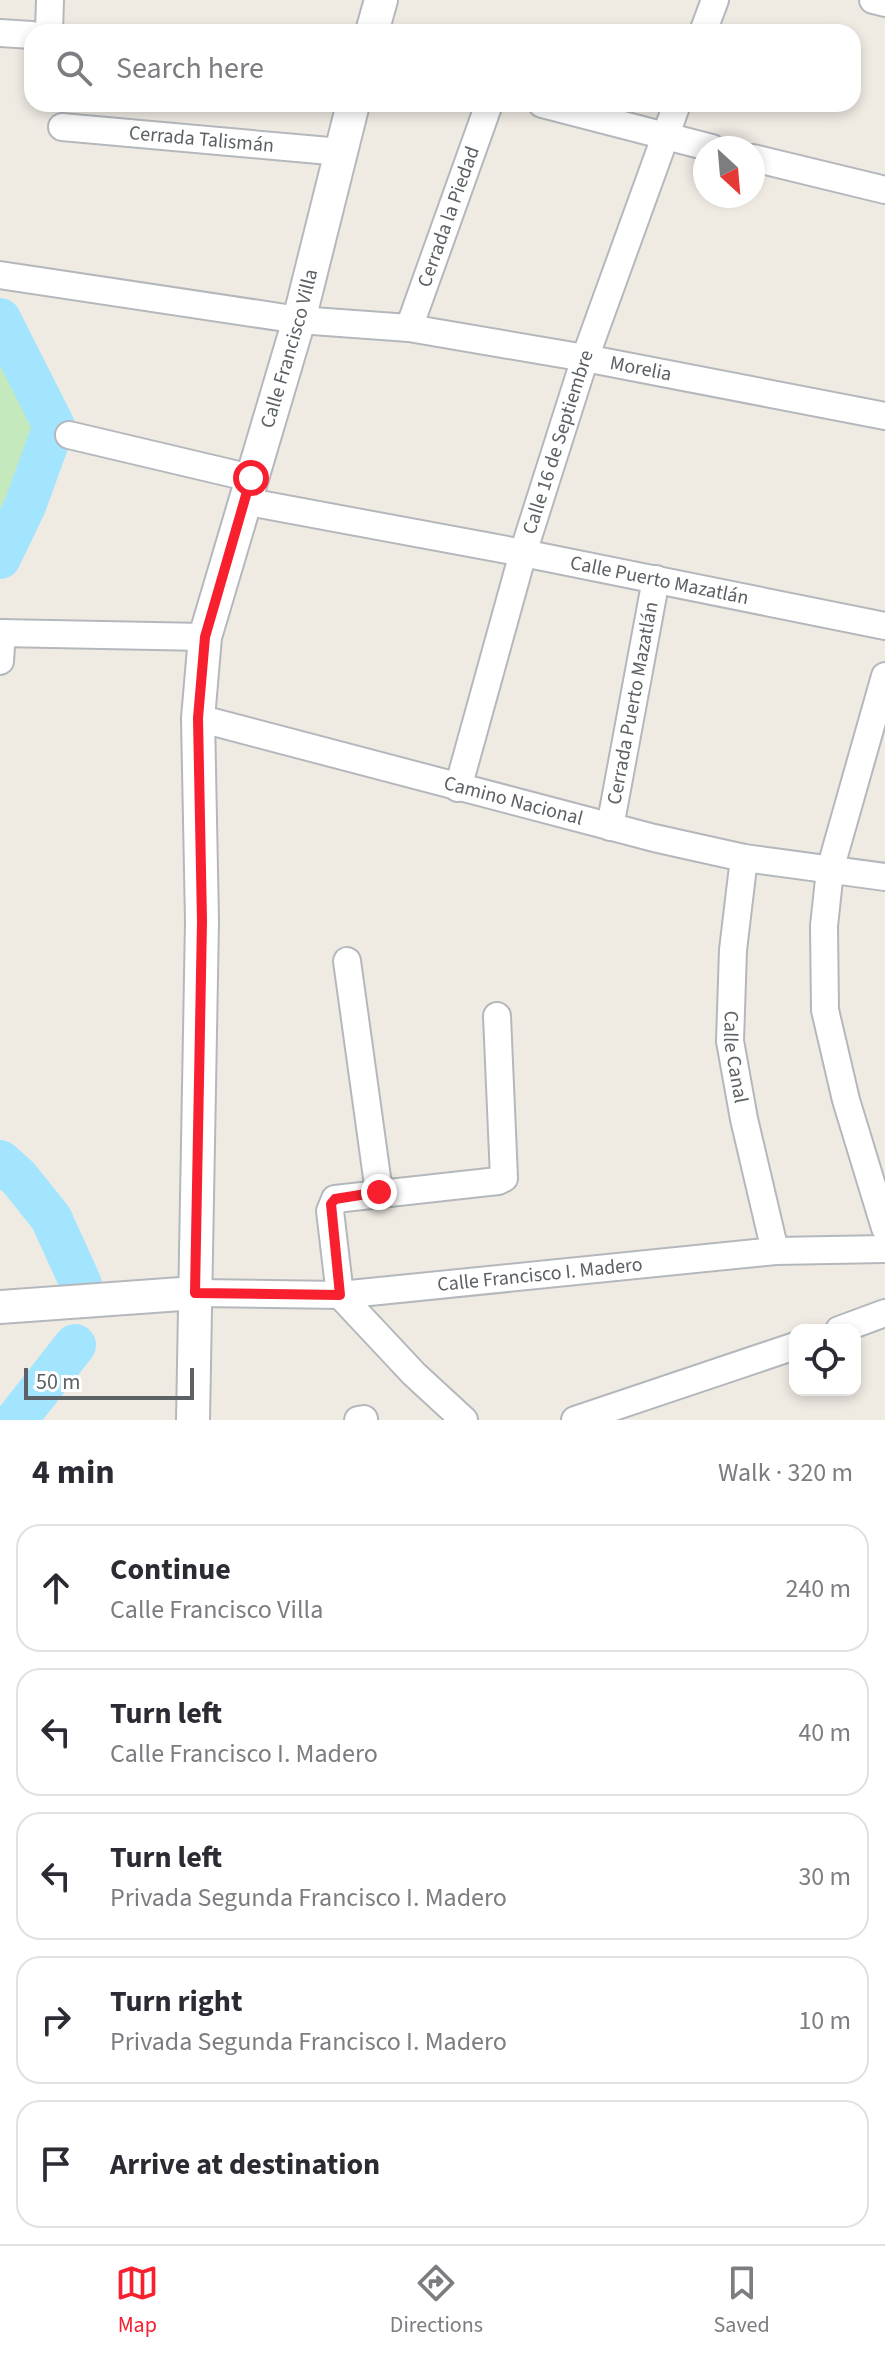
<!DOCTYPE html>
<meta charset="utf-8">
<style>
body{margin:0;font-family:"Source Sans 3",sans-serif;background:#f2f2f3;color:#2b2b33}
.controls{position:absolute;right:24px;bottom:24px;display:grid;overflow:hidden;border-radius:16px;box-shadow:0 4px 12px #0003}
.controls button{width:72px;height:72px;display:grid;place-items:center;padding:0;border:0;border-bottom:2px solid #e1e1e2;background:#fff;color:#2b2b33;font:40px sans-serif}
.compass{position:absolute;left:693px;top:136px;width:72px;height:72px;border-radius:50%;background:#fff;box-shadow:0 4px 12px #0003;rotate:154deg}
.scale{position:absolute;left:24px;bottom:20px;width:170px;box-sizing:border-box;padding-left:8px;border:4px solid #5b6165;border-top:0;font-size:22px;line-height:28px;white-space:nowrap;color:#5b6165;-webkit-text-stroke:6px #fff;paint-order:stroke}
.stop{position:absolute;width:24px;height:24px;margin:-18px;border:6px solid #f8202f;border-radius:50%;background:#fff}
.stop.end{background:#f8202f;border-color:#fff;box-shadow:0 2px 8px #0008}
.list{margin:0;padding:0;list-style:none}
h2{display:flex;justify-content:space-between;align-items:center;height:104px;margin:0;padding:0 32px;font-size:34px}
h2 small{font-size:26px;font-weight:400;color:#7c7c81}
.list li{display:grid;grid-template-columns:52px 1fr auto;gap:24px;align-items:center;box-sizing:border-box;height:128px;margin:0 16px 16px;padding:0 16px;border:2px solid #e1e1e2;border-radius:24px}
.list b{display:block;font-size:30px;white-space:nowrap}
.list p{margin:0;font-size:26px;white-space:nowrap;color:#7c7c81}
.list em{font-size:26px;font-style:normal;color:#7c7c81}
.icon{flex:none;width:44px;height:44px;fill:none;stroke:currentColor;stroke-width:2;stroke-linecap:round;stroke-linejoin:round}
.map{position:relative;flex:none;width:885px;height:1420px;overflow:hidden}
.search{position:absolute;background:#fff;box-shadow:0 4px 12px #0003;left:24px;right:24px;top:24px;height:88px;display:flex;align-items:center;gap:20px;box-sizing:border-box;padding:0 28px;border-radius:24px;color:#7c7c81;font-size:30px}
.sheet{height:824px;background:#fff}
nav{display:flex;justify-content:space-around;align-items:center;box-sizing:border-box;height:112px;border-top:2px solid #e1e1e2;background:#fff;font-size:22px;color:#7c7c81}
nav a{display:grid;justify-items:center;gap:4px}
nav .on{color:#f8202f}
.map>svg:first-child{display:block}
.green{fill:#c4e9bd}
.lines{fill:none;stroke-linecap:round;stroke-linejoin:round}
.river{stroke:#a3e4ff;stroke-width:42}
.minor-casing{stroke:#b4b8bc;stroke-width:30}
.tertiary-casing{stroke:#b4b8bc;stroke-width:36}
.minor{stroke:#fff;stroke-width:26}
.tertiary{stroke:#fff;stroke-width:32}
.route{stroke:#f8202f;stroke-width:10}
.labels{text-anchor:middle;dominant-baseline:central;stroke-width:7;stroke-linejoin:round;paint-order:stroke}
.street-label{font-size:20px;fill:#5b6165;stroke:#fff}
</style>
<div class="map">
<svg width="885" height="1420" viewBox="0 0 885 1420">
<rect width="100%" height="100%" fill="#efebe3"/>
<polygon class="green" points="0,336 44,430 0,519"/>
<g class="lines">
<g class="river">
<polyline points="0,319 54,426 25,506 0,558"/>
<polyline points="0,1161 19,1178 51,1218 81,1284"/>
<polyline points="16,1420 75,1345"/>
</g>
<defs>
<g id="minor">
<polyline points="873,0 885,3"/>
<polyline points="49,32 50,0"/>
<polyline points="703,32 715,0"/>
<polyline points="0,33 32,35"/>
<polyline points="542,104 712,148"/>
<path id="s1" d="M 62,127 L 341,152"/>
<polyline points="753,158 885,190"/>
<path id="s2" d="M 0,275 L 299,320 L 409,328 L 585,358 L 885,416"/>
<path id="s3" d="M 409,328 L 489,104"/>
<polyline points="69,435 251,478"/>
<path id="s4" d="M 243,501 L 523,553 L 885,626"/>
<polyline points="0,633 205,637"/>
<polyline points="0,661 2,633"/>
<polyline points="885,676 830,870 824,926 825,1010 846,1100 885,1228"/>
<path id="s5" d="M 198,718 L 654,838 L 744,858 L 885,877"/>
<path id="s6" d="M 458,788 L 523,553 L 585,358 L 677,104"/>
<path id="s7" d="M 610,827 L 656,579"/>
<path id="s8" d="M 744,858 L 733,950 L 730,1041 L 744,1119 L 775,1251"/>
<polyline points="347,961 379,1192"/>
<path id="s9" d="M 195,1293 L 340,1295 L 775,1251 L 885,1249"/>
<polyline points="839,1330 885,1313"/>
<polyline points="358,1420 364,1419"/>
<polyline points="464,1420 414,1374 340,1295 330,1211 335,1199 498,1181 504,1178 497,1016"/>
<polyline points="575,1420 795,1346"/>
</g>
<g id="tertiary">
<polyline points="372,32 381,0"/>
<polyline points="0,1307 195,1293"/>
<path id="s10" d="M 193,1420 L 202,921 L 198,718 L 205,637 L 299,320 L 353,104"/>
</g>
</defs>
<use href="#minor" class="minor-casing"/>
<use href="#tertiary" class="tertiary-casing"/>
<use href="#minor" class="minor"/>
<use href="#tertiary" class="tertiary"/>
</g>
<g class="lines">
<polyline class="route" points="251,478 205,637 198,718 202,921 195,1293 340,1295 331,1204 335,1199 379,1192"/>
</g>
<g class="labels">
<g class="street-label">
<text stroke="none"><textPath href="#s1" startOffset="140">Cerrada Talismán</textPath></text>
<text stroke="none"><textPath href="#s3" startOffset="118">Cerrada la Piedad</textPath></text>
<text stroke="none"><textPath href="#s10" startOffset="1084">Calle Francisco Villa</textPath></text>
<text stroke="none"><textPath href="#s2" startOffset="648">Morelia</textPath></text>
<text stroke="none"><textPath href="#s6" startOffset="360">Calle 16 de Septiembre</textPath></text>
<text stroke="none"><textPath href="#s4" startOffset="424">Calle Puerto Mazatlán</textPath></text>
<text stroke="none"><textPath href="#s7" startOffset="126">Cerrada Puerto Mazatlán</textPath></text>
<text stroke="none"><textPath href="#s5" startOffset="326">Camino Nacional</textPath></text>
<text stroke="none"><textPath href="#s8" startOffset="200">Calle Canal</textPath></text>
<text stroke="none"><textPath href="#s9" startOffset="346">Calle Francisco I. Madero</textPath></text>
</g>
</g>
</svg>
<div class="controls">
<button><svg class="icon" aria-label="locate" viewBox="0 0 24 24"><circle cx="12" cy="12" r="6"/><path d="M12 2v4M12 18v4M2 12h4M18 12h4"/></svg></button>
</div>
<svg class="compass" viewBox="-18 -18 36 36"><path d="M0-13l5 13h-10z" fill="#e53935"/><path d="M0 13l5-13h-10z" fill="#7c7c81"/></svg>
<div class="scale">50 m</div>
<div class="stop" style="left:251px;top:478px"></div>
<div class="stop end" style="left:379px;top:1192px"></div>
<div class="search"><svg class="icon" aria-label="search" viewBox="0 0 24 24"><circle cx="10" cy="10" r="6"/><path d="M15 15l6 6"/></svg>Search here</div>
</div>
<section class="sheet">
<h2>4 min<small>Walk · 320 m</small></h2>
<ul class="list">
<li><svg class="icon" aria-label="ahead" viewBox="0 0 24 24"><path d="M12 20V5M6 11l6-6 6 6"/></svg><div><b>Continue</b><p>Calle Francisco Villa</p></div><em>240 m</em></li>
<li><svg class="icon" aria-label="left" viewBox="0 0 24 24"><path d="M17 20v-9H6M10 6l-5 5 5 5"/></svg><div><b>Turn left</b><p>Calle Francisco I. Madero</p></div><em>40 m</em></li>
<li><svg class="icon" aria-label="left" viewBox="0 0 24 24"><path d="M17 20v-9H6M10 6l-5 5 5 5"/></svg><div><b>Turn left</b><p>Privada Segunda Francisco I. Madero</p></div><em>30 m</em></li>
<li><svg class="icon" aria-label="right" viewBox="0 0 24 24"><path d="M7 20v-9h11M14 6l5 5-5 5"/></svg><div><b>Turn right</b><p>Privada Segunda Francisco I. Madero</p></div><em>10 m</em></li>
<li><svg class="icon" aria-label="arrive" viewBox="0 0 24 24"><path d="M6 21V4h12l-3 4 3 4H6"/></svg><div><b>Arrive at destination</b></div></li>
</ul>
</section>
<nav>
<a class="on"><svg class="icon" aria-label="map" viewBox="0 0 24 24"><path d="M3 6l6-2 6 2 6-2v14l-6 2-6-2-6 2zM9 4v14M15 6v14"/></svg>Map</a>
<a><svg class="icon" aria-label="directions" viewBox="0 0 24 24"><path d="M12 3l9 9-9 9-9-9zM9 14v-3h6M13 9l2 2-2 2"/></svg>Directions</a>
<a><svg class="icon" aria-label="saved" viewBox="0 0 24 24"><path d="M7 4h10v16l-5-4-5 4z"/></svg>Saved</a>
</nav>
